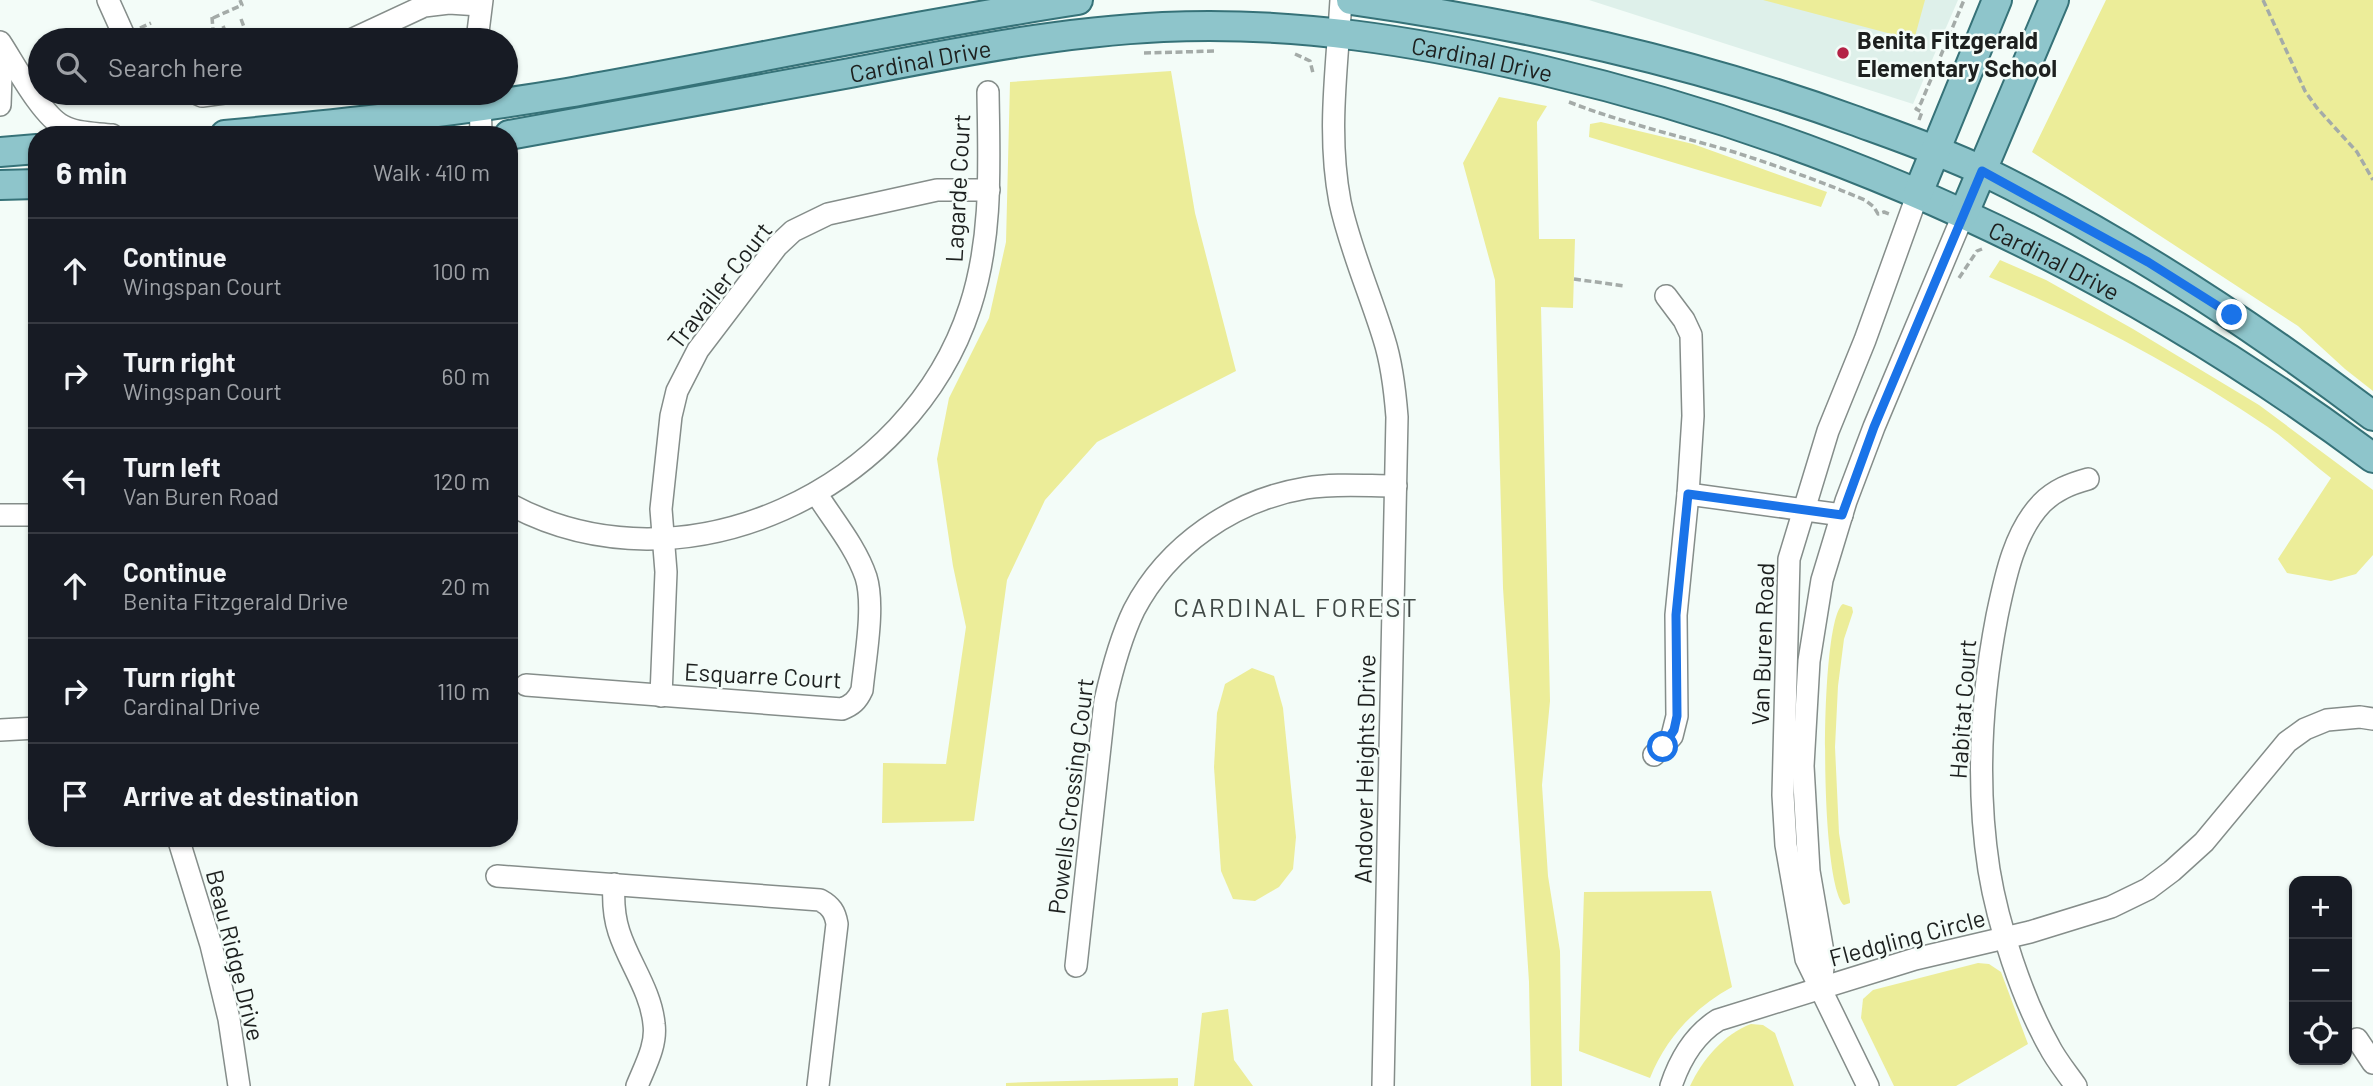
<!DOCTYPE html>
<meta charset="utf-8">
<style>
body{margin:0;font-family:Barlow,sans-serif;background:#242831;color:#f1f3f6}
.controls{position:absolute;right:21px;bottom:21px;display:grid;overflow:hidden;border-radius:14px;box-shadow:0 2px 5px #0004}
.controls button{width:63px;height:63px;display:grid;place-items:center;padding:0;border:0;border-bottom:2px solid #363941;background:#171b24;color:#f1f3f6;font:35px sans-serif}
.stop{position:absolute;width:21px;height:21px;margin:-16px;border:5px solid #1a73e8;border-radius:50%;background:#fff}
.stop.end{background:#1a73e8;border-color:#fff;box-shadow:0 2px 7px #0008}
.list{margin:0;padding:0;list-style:none}
h2{display:flex;justify-content:space-between;align-items:center;height:91px;margin:0;padding:0 28px;font-size:30px}
h2 small{font-size:23px;font-weight:400;color:#9ea1a6}
.list li{display:grid;grid-template-columns:46px 1fr auto;gap:21px;align-items:center;box-sizing:border-box;height:105px;padding:0 28px;border-top:2px solid #363941}
.list b{display:block;font-size:26px;white-space:nowrap}
.list p{margin:0;font-size:23px;white-space:nowrap;color:#9ea1a6}
.list em{font-size:23px;font-style:normal;color:#9ea1a6}
.icon{flex:none;width:38px;height:38px;fill:none;stroke:currentColor;stroke-width:2;stroke-linecap:round;stroke-linejoin:round}
.map{position:relative;flex:none;width:2373px;height:1086px;overflow:hidden}
.search{position:absolute;background:#171b24;box-shadow:0 2px 5px #0004;left:28px;top:28px;width:490px;height:77px;display:flex;align-items:center;gap:18px;box-sizing:border-box;padding:0 24px;border-radius:38px;color:#9ea1a6;font-size:26px}
.panel{position:absolute;background:#171b24;box-shadow:0 2px 5px #0004;left:28px;top:126px;width:490px;height:721px;border-radius:28px}
.map>svg:first-child{display:block}
.built{fill:#def0ea}
.green{fill:#eced99}
.lines{fill:none;stroke-linecap:round;stroke-linejoin:round}
.minor-casing{stroke:#858d8a;stroke-width:24}
.major-casing{stroke:#367278;stroke-width:32}
.path{stroke:#a4aba8;stroke-width:3.5;stroke-dasharray:7 3.5;stroke-linecap:butt}
.minor{stroke:#fff;stroke-width:21}
.major{stroke:#8ec5cb;stroke-width:28}
.route{stroke:#1a73e8;stroke-width:9}
.poi-dot{fill:#b42246;stroke:#f3fcf8;stroke-width:2.5}
.labels{text-anchor:middle;dominant-baseline:central;stroke-width:5;stroke-linejoin:round;paint-order:stroke}
.poi-label{font-size:24px;font-weight:bold;fill:#1d201f;stroke:#f3fcf8;text-anchor:start}
.street-label{font-size:24px;fill:#1d201f;stroke:#f3fcf8}
.neighbourhood-label{font-size:26px;letter-spacing:2px;fill:#414946;stroke:#f3fcf8}
</style>
<div class="map">
<svg width="2373" height="1086" viewBox="0 0 2373 1086">
<rect width="100%" height="100%" fill="#f3fcf8"/>
<polygon class="built" points="1589,0 1958,0 1913,104"/>
<g class="green">
<polygon points="1763,0 1925,0 1914,40"/>
<polygon points="2106,0 2373,0 2373,391 2345,369 2298,326 2032,152"/>
<polygon points="1171,71 1195,213 1236,371 1097,442 1045,500 1007,580 974,821 882,823 883,763 946,764 966,627 953,566 937,459 949,398 989,318 1006,242 1010,82"/>
<polygon points="1499,97 1547,106 1537,122 1539,239 1575,239 1573,308 1541,307 1550,701 1542,785 1548,876 1560,951 1562,1086 1531,1086 1529,982 1503,588 1495,280 1463,163"/>
<polygon points="1601,122 1693,144 1827,192 1821,207 1589,137 1590,124"/>
<path d="M 2000,260 L 2046,280 L 2133,329 L 2259,405 L 2373,490 L 2373,555 L 2356,574 L 2331,581 L 2287,573 L 2278,559 L 2331,478 C 2310,462 2290,442 2268,427 C 2181,368 2086,318 1989,277 Z"/>
<path d="M 1843,604 L 1852,607 L 1853,612 L 1844,639 L 1838,686 L 1835,747 L 1839,833 L 1850,901 L 1850,903 L 1844,905 C 1819,884 1819,619 1843,604 Z"/>
<polygon points="1252,668 1274,676 1283,708 1296,837 1293,869 1279,887 1255,901 1233,899 1221,871 1214,767 1217,713 1225,684"/>
<path d="M 1711,891 L 1732,987 C 1694,1008 1666,1038 1650,1078 L 1579,1051 L 1584,892 Z"/>
<polygon points="1978,963 1989,964 2001,972 2028,1044 1956,1086 1894,1086 1861,1018 1863,999 1873,990"/>
<polygon points="1228,1009 1234,1060 1253,1086 1194,1086 1202,1013"/>
<path d="M 1751,1024 L 1763,1025 L 1775,1033 L 1794,1086 L 1690,1086 C 1702,1060 1724,1034 1751,1024 Z"/>
<polygon points="1178,1078 1178,1086 1006,1086 1006,1083 1030,1082"/>
</g>
<g class="lines">
<defs>
<g id="minor">
<polyline points="108,0 126,40"/>
<path d="M 1341,0 C 1337,68 1327,134 1340,202 C 1350,249 1370,293 1384,339 C 1392,364 1395,391 1397,417 L 1383,1086"/>
<polyline points="351,40 424,6 449,3 480,5"/>
<polyline points="477,40 482,0"/>
<path d="M 0,42 C 14,63 42,116 63,126 C 76,134 96,133 112,135"/>
<polyline points="195,93 202,96 224,93"/>
<polyline points="480,93 481,135"/>
<polyline points="0,105 2,46"/>
<polyline points="1688,494 1842,515"/>
<path d="M 509,504 C 684,599 911,489 970,307 C 993,237 989,164 988,92"/>
<polyline points="0,515 37,515"/>
<path d="M 526,685 L 842,709 C 852,705 857,701 862,690 C 865,659 875,606 866,577 C 856,547 833,520 816,493"/>
<polyline points="661,696 666,572 661,509 671,416 677,391 698,350 777,246 793,231 828,214 937,190 989,190"/>
<polyline points="0,730 37,728"/>
<polyline points="1654,755 1672,736 1677,716 1676,615 1688,494 1693,416 1691,335 1684,320 1666,296"/>
<polyline points="178,838 211,945 229,1019 239,1086"/>
<path d="M 497,876 L 820,900 C 831,906 835,912 837,924 L 818,1086"/>
<path d="M 614,884 C 613,900 614,917 619,932 C 629,963 651,991 654,1024 C 657,1045 645,1066 637,1086"/>
<path d="M 1076,966 L 1105,701 C 1112,670 1120,639 1134,610 C 1168,545 1234,500 1306,488 C 1335,483 1366,486 1396,486"/>
<polyline points="1821,987 1824,958 1809,871 1803,766 1809,661 1822,580 1846,501 1874,427 1964,213"/>
<polyline points="2357,1039 2373,1063"/>
<path d="M 1671,1086 C 1680,1059 1694,1035 1718,1020 L 1915,959 L 2030,932 L 2111,907 L 2148,889 L 2172,871 L 2204,842 L 2287,742 L 2305,729 L 2327,720 L 2360,717 L 2373,719"/>
<polyline points="1868,1086 1806,959 1786,845 1783,795 1789,559 1828,431 1865,340 1918,193"/>
<path d="M 2076,1086 C 2067,1073 2056,1060 2049,1046 C 2022,998 1998,925 1989,870 C 1976,786 1981,699 1997,616 C 2005,578 2014,532 2042,503 C 2055,490 2070,484 2088,479"/>
</g>
<g id="major">
<path d="M 1351,0 C 1524,25 1688,60 1853,120 C 1897,136 1941,151 1983,171 C 2121,238 2251,324 2373,416"/>
<path d="M 225,135 C 339,124 454,112 567,93 C 737,63 907,26 1078,0"/>
<path id="s1" d="M 509,135 C 623,114 737,94 850,73 C 954,53 1057,32 1163,27 C 1295,21 1417,41 1545,71 C 1847,142 2125,273 2373,458"/>
<polyline points="0,152 37,149"/>
<polyline points="0,185 37,184"/>
<polyline points="1918,193 1997,0"/>
<polyline points="1964,213 2054,0"/>
</g>
</defs>
<use href="#minor" class="minor-casing"/>
<use href="#major" class="major-casing"/>
<g class="path">
<polyline points="2263,0 2305,91 2317,108 2357,152 2373,180"/>
<polyline points="212,17 213,30"/>
<polyline points="213,18 242,5 240,0"/>
<polyline points="241,19 249,40"/>
<polyline points="223,26 229,40"/>
<polyline points="140,28 151,23"/>
<polyline points="1144,53 1217,51"/>
<polyline points="1295,54 1310,61 1313,73"/>
<path d="M 1569,102 C 1623,123 1679,136 1734,152 C 1778,166 1822,182 1865,200 L 1874,207 L 1878,214 L 1884,212 L 1892,215"/>
<polyline points="1919,120 1922,112 1916,109 1921,103 1964,0"/>
<polyline points="1959,278 1977,251 1982,249"/>
<polyline points="1574,279 1625,286"/>
</g>
<use href="#minor" class="minor"/>
<use href="#major" class="major"/>
</g>
<g class="lines">
<polyline class="route" points="1663,747 1674,730 1677,716 1676,615 1688,494 1842,515 1874,427 1982,171 2148,262 2232,315"/>
</g>
<circle class="poi-dot" cx="1843" cy="53" r="7"/>
<g class="labels">
<g class="poi-label">
<text x="1857" y="39">Benita Fitzgerald<tspan x="1857" dy="28">Elementary School</tspan></text>
</g>
<g class="street-label">
<text stroke="none"><textPath href="#s1" startOffset="985">Cardinal Drive</textPath></text>
<text stroke="none"><textPath href="#s1" startOffset="418">Cardinal Drive</textPath></text>
<text transform="translate(957 188) rotate(-87)">Lagarde Court</text>
<text stroke="none"><textPath href="#s1" startOffset="1594">Cardinal Drive</textPath></text>
<text transform="translate(719 285) rotate(-52)">Travailer Court</text>
<text transform="translate(1762 644) rotate(-88)">Van Buren Road</text>
<text transform="translate(763 675) rotate(3)">Esquarre Court</text>
<text transform="translate(1962 709) rotate(-86)">Habitat Court</text>
<text transform="translate(1364 769) rotate(-89)">Andover Heights Drive</text>
<text transform="translate(1070 796) rotate(-83)">Powells Crossing Court</text>
<text transform="translate(1907 937) rotate(-15)">Fledgling Circle</text>
<text transform="translate(236 955) rotate(76)">Beau Ridge Drive</text>
</g>
<g class="neighbourhood-label">
<text x="1296" y="606">CARDINAL FOREST</text>
</g>
</g>
</svg>
<div class="controls">
<button>+</button>
<button>−</button>
<button><svg class="icon" aria-label="locate" viewBox="0 0 24 24"><circle cx="12" cy="12" r="6"/><path d="M12 2v4M12 18v4M2 12h4M18 12h4"/></svg></button>
</div>
<div class="stop" style="left:1663px;top:747px"></div>
<div class="stop end" style="left:2232px;top:315px"></div>
<div class="search"><svg class="icon" aria-label="search" viewBox="0 0 24 24"><circle cx="10" cy="10" r="6"/><path d="M15 15l6 6"/></svg>Search here</div>
<section class="panel">
<h2>6 min<small>Walk · 410 m</small></h2>
<ul class="list">
<li><svg class="icon" aria-label="ahead" viewBox="0 0 24 24"><path d="M12 20V5M6 11l6-6 6 6"/></svg><div><b>Continue</b><p>Wingspan Court</p></div><em>100 m</em></li>
<li><svg class="icon" aria-label="right" viewBox="0 0 24 24"><path d="M7 20v-9h11M14 6l5 5-5 5"/></svg><div><b>Turn right</b><p>Wingspan Court</p></div><em>60 m</em></li>
<li><svg class="icon" aria-label="left" viewBox="0 0 24 24"><path d="M17 20v-9H6M10 6l-5 5 5 5"/></svg><div><b>Turn left</b><p>Van Buren Road</p></div><em>120 m</em></li>
<li><svg class="icon" aria-label="ahead" viewBox="0 0 24 24"><path d="M12 20V5M6 11l6-6 6 6"/></svg><div><b>Continue</b><p>Benita Fitzgerald Drive</p></div><em>20 m</em></li>
<li><svg class="icon" aria-label="right" viewBox="0 0 24 24"><path d="M7 20v-9h11M14 6l5 5-5 5"/></svg><div><b>Turn right</b><p>Cardinal Drive</p></div><em>110 m</em></li>
<li><svg class="icon" aria-label="arrive" viewBox="0 0 24 24"><path d="M6 21V4h12l-3 4 3 4H6"/></svg><div><b>Arrive at destination</b></div></li>
</ul>
</section>
</div>
